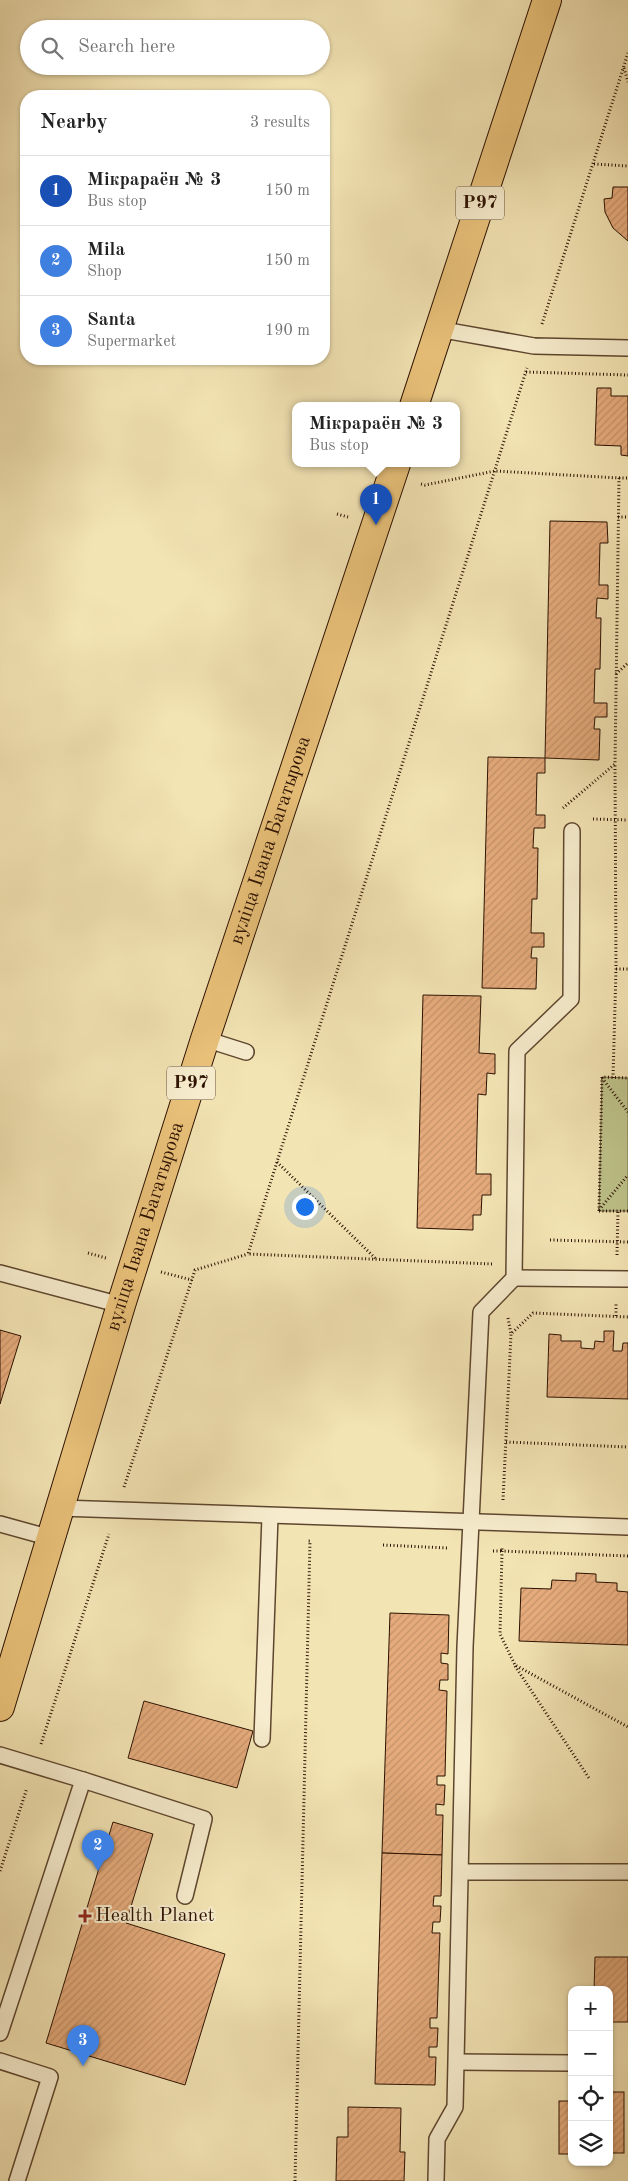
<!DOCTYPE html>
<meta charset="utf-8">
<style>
body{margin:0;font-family:"Old Standard TT",serif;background:#f2f2f2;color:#222}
.controls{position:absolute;right:15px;bottom:15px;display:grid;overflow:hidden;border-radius:10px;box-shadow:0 1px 4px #0004}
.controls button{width:45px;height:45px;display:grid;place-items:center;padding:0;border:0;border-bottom:1px solid #e0e0e0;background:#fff;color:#222;font:25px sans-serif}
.you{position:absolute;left:304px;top:1206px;width:18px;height:18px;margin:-12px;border:4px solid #fff;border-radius:50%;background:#1a73e8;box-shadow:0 0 0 8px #1a73e833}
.badge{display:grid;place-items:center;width:32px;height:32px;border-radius:50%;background:#1a73e8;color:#fff;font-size:16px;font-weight:700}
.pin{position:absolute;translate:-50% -41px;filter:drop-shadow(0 1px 2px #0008)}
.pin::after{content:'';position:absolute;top:26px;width:18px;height:15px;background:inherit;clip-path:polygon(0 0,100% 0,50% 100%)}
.popup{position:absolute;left:292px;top:402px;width:168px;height:65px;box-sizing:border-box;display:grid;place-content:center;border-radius:10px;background:#fff;filter:drop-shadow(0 1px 4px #0005);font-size:16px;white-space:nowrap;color:#767676}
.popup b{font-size:19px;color:#222}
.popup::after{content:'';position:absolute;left:50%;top:100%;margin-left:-10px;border:10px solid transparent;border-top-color:#fff}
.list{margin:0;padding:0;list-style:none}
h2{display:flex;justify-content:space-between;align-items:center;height:65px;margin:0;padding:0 20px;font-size:21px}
h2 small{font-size:16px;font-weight:400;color:#767676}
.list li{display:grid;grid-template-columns:32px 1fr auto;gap:15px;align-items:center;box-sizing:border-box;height:70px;padding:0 20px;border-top:1px solid #e0e0e0}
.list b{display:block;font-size:19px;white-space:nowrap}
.list p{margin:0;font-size:16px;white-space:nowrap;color:#767676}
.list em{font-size:16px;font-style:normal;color:#767676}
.icon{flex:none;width:28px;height:28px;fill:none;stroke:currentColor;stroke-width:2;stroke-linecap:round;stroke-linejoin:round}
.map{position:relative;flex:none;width:628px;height:2181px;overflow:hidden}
.search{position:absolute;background:#fff;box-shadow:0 1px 4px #0004;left:20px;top:20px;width:310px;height:55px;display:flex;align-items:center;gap:12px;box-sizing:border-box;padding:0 18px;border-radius:28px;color:#767676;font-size:19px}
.panel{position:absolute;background:#fff;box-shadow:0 1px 4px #0004;left:20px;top:90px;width:310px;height:275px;border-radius:20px}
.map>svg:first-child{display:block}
.park{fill:#bec38b;stroke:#756a46}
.building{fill:url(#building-hatch);stroke:#2c1101}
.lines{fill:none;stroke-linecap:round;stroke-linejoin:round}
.service-casing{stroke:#5e462e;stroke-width:18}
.primary-casing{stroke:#2c1101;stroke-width:30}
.path{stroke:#2c1101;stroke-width:3;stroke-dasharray:1 2.5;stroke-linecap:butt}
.service{stroke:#f7edce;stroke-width:15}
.primary{stroke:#eac27a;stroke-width:28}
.poi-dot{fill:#8f2418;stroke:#f7edce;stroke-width:2}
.labels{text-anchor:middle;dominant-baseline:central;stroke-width:4;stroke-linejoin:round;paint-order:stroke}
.shield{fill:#f7edce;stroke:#69533e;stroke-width:1}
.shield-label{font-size:19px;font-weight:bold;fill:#2c1101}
.street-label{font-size:20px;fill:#2c1101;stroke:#f7edce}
.poi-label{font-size:20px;fill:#2c1101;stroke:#f7edce;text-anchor:start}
</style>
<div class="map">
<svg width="628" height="2181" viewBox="0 0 628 2181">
<defs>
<pattern id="building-hatch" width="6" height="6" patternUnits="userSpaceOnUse" patternTransform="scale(1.25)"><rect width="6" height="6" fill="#e5ab7c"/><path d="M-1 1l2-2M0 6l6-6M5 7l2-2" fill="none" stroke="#c59269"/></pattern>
</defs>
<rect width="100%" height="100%" fill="#f3e4b4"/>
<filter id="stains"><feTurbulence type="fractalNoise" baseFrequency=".004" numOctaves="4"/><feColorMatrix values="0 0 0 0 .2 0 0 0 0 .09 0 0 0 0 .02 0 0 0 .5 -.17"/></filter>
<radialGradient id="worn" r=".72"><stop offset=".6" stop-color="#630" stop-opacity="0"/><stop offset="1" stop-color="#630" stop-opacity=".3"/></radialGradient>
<polygon class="park" points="602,1077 628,1078 628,1211 599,1211"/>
<g class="building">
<polygon points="613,187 628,187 628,241 613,228 605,212 604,199 612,198"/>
<polygon points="597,388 611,388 611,396 628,396 628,456 621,455 621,446 595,445"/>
<polygon points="550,521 607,522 608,543 600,543 599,585 608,585 608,599 597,598 596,618 601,618 600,669 595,669 594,703 607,703 607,717 595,717 594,729 600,729 599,760 545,758"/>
<polygon points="488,757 545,758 545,773 537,773 536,815 545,815 545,828 534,828 533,848 538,848 537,899 532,899 531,933 544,933 544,947 532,947 531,958 537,958 536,989 482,988"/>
<polygon points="423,995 481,996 479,1053 495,1054 495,1074 487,1073 486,1095 478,1094 476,1174 491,1174 491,1195 482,1195 481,1215 473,1215 473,1230 417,1228"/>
<polygon points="0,1330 21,1336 0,1404"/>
<polygon points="604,1331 614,1331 613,1351 622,1351 623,1343 628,1343 628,1399 547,1397 549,1334 561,1335 561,1341 581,1341 581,1348 594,1349 595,1341 604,1342"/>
<polygon points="576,1573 596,1574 596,1582 617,1583 617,1591 628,1592 628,1645 519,1641 521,1588 551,1589 552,1580 576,1581"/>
<polygon points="390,1613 449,1615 448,1654 441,1653 441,1663 448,1664 448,1680 440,1680 439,1690 447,1691 445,1776 437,1776 437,1785 445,1785 444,1805 436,1804 436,1815 443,1815 442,1855 382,1853"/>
<polygon points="144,1701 253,1731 237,1788 128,1758"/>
<polygon points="113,1822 153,1834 126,1923 225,1954 185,2085 46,2043"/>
<polygon points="382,1853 442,1855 441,1896 434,1896 433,1906 441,1906 440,1922 433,1922 432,1933 440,1933 437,2018 430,2018 430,2028 438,2028 437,2047 429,2047 429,2057 436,2057 435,2085 375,2084"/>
<polygon points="595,1957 628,1957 628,2022 609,2022 609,1990 594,1990"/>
<rect x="609" y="2092" width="15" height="61"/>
<rect x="559" y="2101" width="13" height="53"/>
<polygon points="348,2107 401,2108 400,2152 405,2152 404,2181 336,2181 337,2137 348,2137"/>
</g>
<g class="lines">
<defs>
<g id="service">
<polyline points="438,329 534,346 628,348"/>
<polyline points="205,1039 246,1052"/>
<polyline points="0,1273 121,1305"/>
<polyline points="514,1278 628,1279"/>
<polyline points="60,1508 628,1527"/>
<polyline points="0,1524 51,1538"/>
<polyline points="262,1739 270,1516"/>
<polyline points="0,1755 83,1780 0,2033"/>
<polyline points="83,1780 204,1819 185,1896"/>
<polyline points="461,1872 628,1872"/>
<polyline points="0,2061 50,2077 17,2181"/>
<polyline points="457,2062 572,2063"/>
<polyline points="436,2181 437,2139 455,2107 465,1647 481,1312 514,1278 517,1051 571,999 572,831"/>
</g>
<g id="primary">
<polyline points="414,406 547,0"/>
<path id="s1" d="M 0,1707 L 121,1305 L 205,1039 L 396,464"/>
</g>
</defs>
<use href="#service" class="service-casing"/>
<use href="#primary" class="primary-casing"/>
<g class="path">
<polyline points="624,68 628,82"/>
<polyline points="594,164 628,166"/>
<polyline points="542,324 628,53"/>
<polyline points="526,372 628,375"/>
<polyline points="619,478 628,478"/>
<polyline points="421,484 425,485 495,471 619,478 615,764 563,808"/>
<polyline points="337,514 348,517"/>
<polyline points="618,517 628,517"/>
<polyline points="616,674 628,663"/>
<polyline points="593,819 628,820"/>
<polyline points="616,969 628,969"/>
<polyline points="602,1078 628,1112"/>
<polyline points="613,1078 616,969 615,764"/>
<polyline points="277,1162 376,1259"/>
<polyline points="599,1210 628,1175"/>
<polyline points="599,1211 602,1077 628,1078"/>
<polyline points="599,1211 628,1211"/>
<polyline points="550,1240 628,1242"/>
<polyline points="88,1253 106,1258"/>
<polyline points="617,1255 618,1211"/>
<polyline points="492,1264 248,1254 527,368"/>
<polyline points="161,1272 192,1280"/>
<polyline points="616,1316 616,1302"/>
<polyline points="508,1318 511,1334"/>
<polyline points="506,1442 628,1447"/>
<polyline points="124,1487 195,1270 248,1254"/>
<polyline points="503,1500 511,1334 533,1313 628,1317"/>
<polyline points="383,1545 447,1548"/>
<polyline points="493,1551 502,1551 502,1546"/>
<polyline points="628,1556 502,1551 500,1634 515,1665 628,1727"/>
<polyline points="515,1666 589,1778"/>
<polyline points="41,1744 109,1534"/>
<polyline points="0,1871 27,1788"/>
<polyline points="295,2181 310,1541 308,1541"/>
</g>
<use href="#service" class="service"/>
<use href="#primary" class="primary"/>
</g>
<path class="poi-dot" d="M82.5 1908.5h5v5h5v5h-5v5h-5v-5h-5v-5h5z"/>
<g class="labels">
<g class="shield">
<rect x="456" y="186.5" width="48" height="33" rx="4"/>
<rect x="167" y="1066.5" width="48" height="33" rx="4"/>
</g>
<g class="shield-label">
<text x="480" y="203">Р97</text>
<text x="191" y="1083">Р97</text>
</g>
<g class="street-label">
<text stroke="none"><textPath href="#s1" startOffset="908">вуліца Івана Багатырова</textPath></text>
<text stroke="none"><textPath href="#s1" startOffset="502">вуліца Івана Багатырова</textPath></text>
</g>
<g class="poi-label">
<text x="95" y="1916">Health Planet</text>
</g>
</g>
<rect width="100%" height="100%" filter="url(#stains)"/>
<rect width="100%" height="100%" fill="url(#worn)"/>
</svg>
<div class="controls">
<button>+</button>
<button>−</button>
<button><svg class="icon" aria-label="locate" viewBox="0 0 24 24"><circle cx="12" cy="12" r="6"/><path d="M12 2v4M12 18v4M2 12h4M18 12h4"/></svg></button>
<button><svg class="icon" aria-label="layers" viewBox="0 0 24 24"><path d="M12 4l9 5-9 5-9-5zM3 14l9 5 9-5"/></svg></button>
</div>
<div class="you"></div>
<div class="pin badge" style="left:376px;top:525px;background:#1a4fb4">1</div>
<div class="popup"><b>Мікрараён № 3</b>Bus stop</div>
<div class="pin badge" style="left:98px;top:1871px;background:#3f7fe0">2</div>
<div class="pin badge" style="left:83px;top:2066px;background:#3f7fe0">3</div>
<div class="search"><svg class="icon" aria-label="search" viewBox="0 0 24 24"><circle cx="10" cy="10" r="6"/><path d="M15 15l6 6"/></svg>Search here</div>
<section class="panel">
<h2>Nearby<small>3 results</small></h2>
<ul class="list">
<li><span class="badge" style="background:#1a4fb4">1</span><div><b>Мікрараён № 3</b><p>Bus stop</p></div><em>150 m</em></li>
<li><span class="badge" style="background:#3f7fe0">2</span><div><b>Mila</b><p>Shop</p></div><em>150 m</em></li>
<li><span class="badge" style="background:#3f7fe0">3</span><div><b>Santa</b><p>Supermarket</p></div><em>190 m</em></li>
</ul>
</section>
</div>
